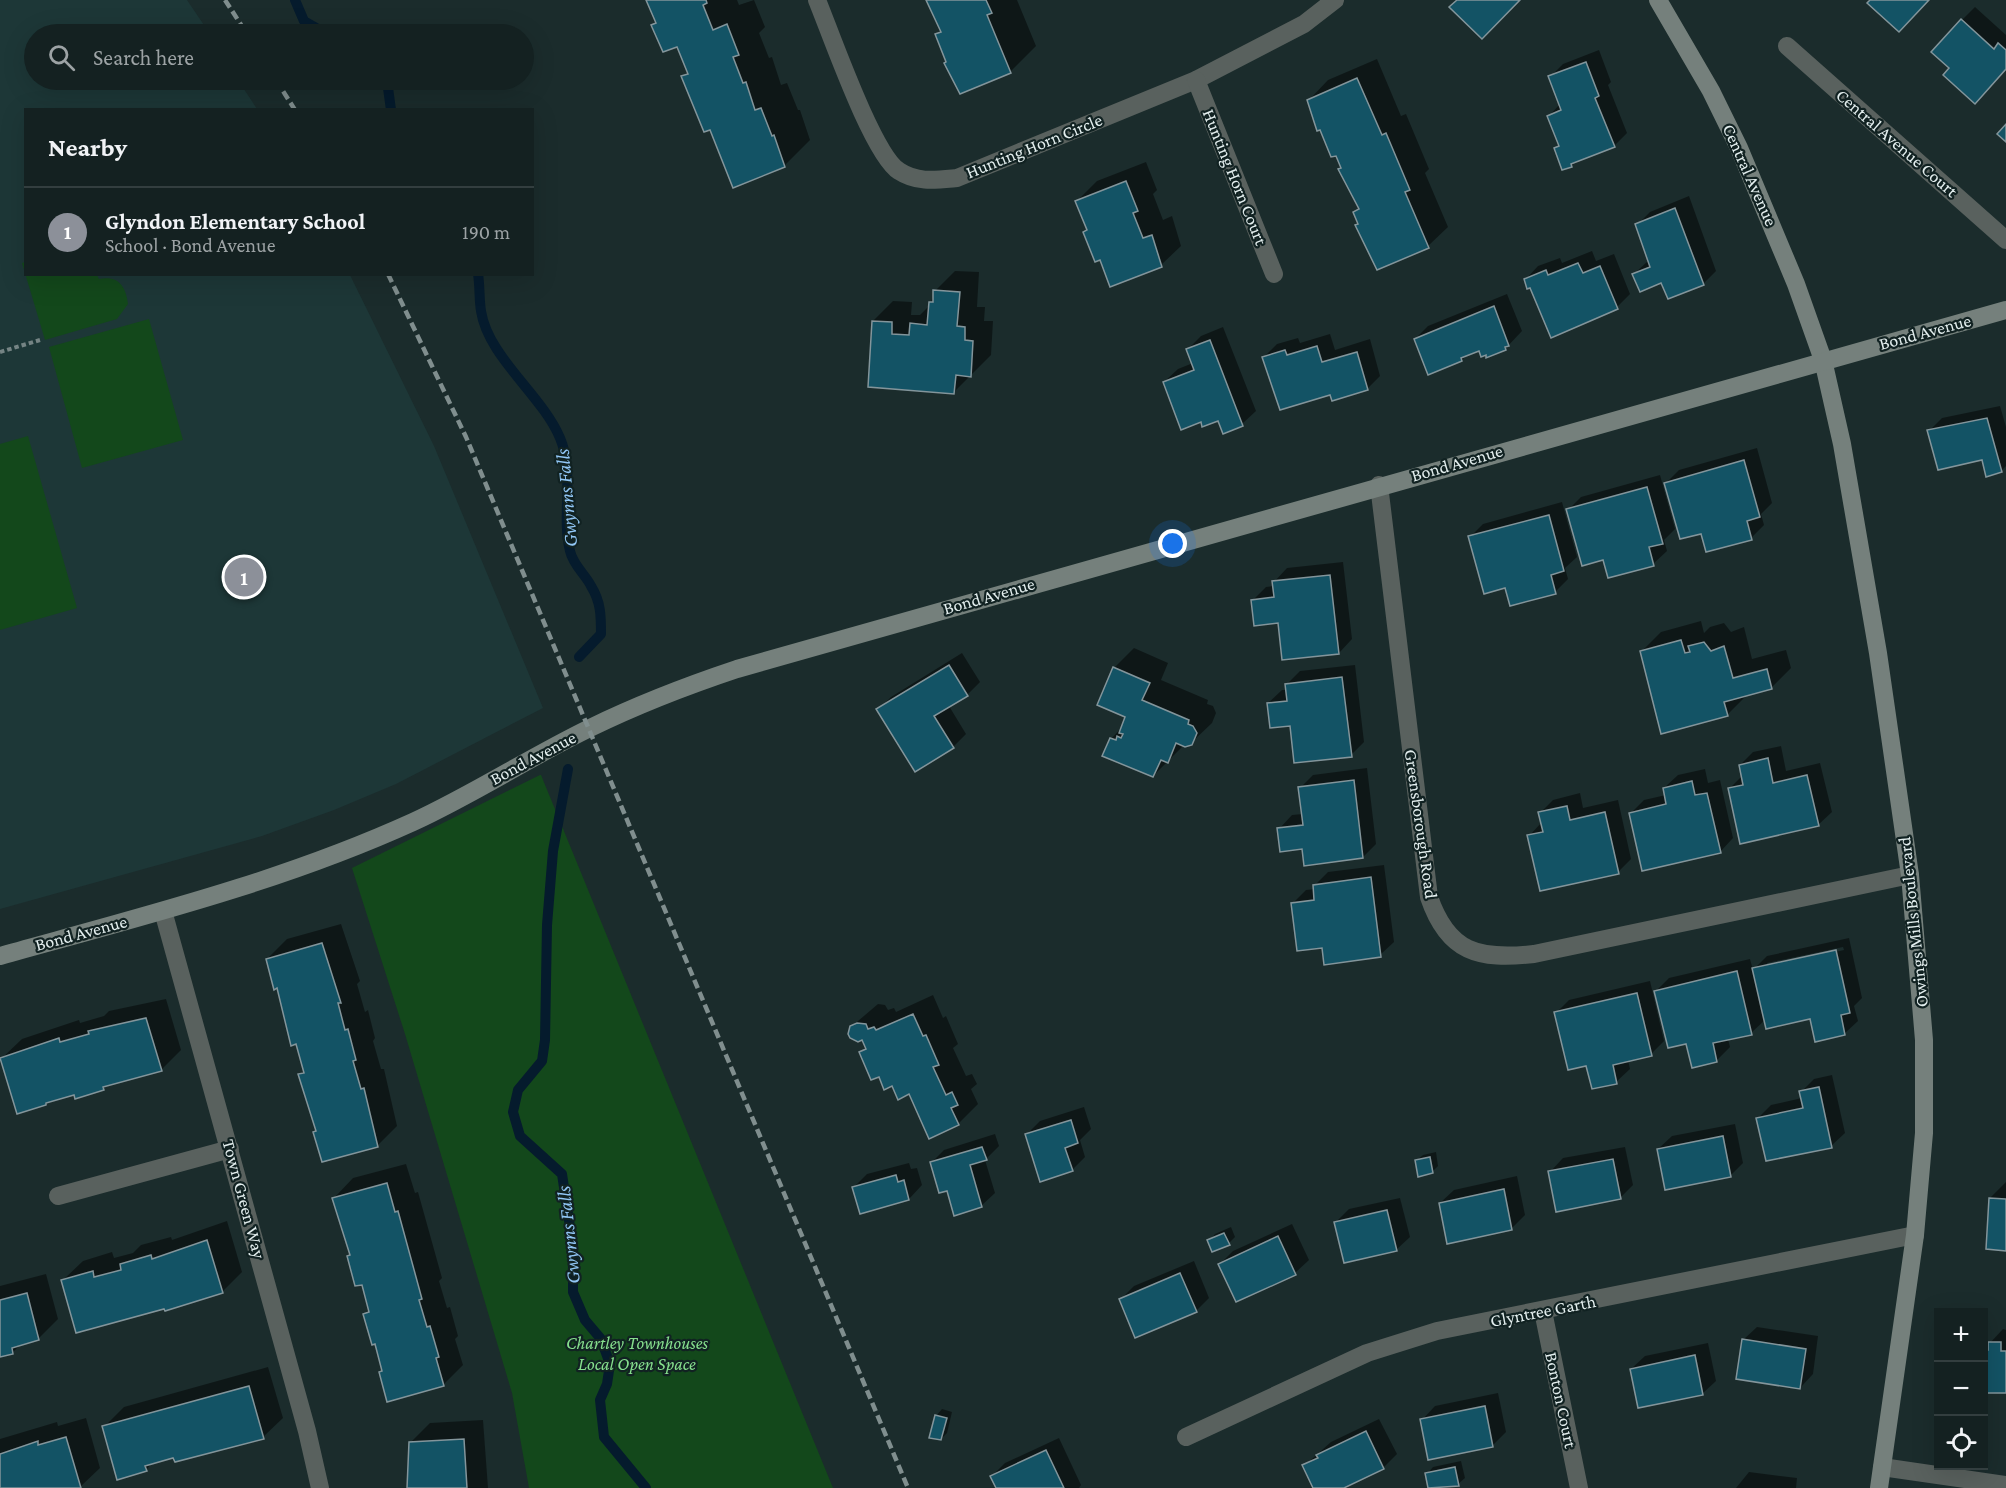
<!DOCTYPE html>
<meta charset="utf-8">
<style>
body{margin:0;font-family:"Crimson Pro",serif;background:#1d292a;color:#f1f3f6}
.controls{position:absolute;right:18px;bottom:18px;display:grid;overflow:hidden;border-radius:0px;box-shadow:0 6px 24px #0002}
.controls button{width:54px;height:54px;display:grid;place-items:center;padding:0;border:0;border-bottom:2px solid #333e3f;background:#142121;color:#f1f3f6;font:30px sans-serif}
.you{position:absolute;left:1173px;top:544px;width:21px;height:21px;margin:-15px;border:4px solid #fff;border-radius:50%;background:#1a73e8;box-shadow:0 0 0 9px #1a73e833}
.badge{display:grid;place-items:center;width:39px;height:39px;border-radius:50%;background:#8c9099;color:#fff;font-size:20px;font-weight:700}
.pin{position:absolute;translate:-50% -50%;border:3px solid #fff;box-shadow:0 2px 6px #0006}
.list{margin:0;padding:0;list-style:none}
h2{display:flex;justify-content:space-between;align-items:center;height:78px;margin:0;padding:0 24px;font-size:26px}
h2 small{font-size:20px;font-weight:400;color:#9da3a5}
.list li{display:grid;grid-template-columns:39px 1fr auto;gap:18px;align-items:center;box-sizing:border-box;height:90px;padding:0 24px;border-top:2px solid #333e3f}
.list b{display:block;font-size:22px;white-space:nowrap}
.list p{margin:0;font-size:20px;white-space:nowrap;color:#9da3a5}
.list em{font-size:20px;font-style:normal;color:#9da3a5}
.icon{flex:none;width:33px;height:33px;fill:none;stroke:currentColor;stroke-width:2;stroke-linecap:round;stroke-linejoin:round}
.map{position:relative;flex:none;width:2006px;height:1488px;overflow:hidden}
.search{position:absolute;background:#142121;box-shadow:0 6px 24px #0002;left:24px;top:24px;width:510px;height:66px;display:flex;align-items:center;gap:15px;box-sizing:border-box;padding:0 21px;border-radius:33px;color:#9da3a5;font-size:22px}
.panel{position:absolute;background:#142121;box-shadow:0 6px 24px #0002;left:24px;top:108px;width:510px;height:168px;border-radius:0px}
.map>svg:first-child{display:block}
.built{fill:#1d3737}
.green{fill:#13481b}
.shadow{fill:#0007;fill-rule:evenodd}
.lines{fill:none;stroke-linecap:round;stroke-linejoin:round}
.stream{stroke:#051b2d;stroke-width:10}
.building{fill:#135365;stroke:#83959b;stroke-width:1.5}
.path{stroke:#758484;stroke-width:4;stroke-dasharray:4.5 3;stroke-linecap:butt}
.street{stroke:#59615e;stroke-width:18}
.secondary{stroke:#75807c;stroke-width:18}
.rail{stroke:#808e8e;stroke-width:4.5;stroke-dasharray:9 4.5;stroke-linecap:butt}
.labels{text-anchor:middle;dominant-baseline:central;stroke-width:4.5;stroke-linejoin:round;paint-order:stroke}
.street-label{font-size:18px;fill:#e3eeee;stroke:#122}
.park-label{font-size:18px;font-style:italic;fill:#86df8d;stroke:#122}
.water-label{font-size:20px;font-style:italic;fill:#91c6f5;stroke:#122}
</style>
<div class="map">
<svg width="2006" height="1488" viewBox="0 0 2006 1488">
<rect width="100%" height="100%" fill="#1b2c2c"/>
<polygon class="built" points="0,0 187,0 210,34 34,34 34,80 238,80 257,109 26,110 26,274 350,275 434,446 543,708 396,784 334,810 262,836 0,909"/>
<g class="green">
<path d="M 25,262 L 26,274 L 97,275 L 99,279 C 118,275 126,286 128,304 L 117,319 L 45,340 L 22,263 Z"/>
<polygon points="149,319 183,440 82,468 49,347"/>
<polygon points="28,436 77,608 0,630 0,444"/>
<polygon points="540,775 541,775 833,1488 529,1488 512,1393 405,1034 352,868"/>
</g>
<g class="shadow">
<polygon points="648,0 737,0 739,5 754,0 765,27 759,33 769,58 772,57 781,85 787,83 798,110 800,110 810,140 784,166 710,128 683,77 688,72 678,45 653,25 657,22"/>
<polygon points="927,0 1017,0 1036,46 1010,72 951,77 936,35 942,30"/>
<polygon points="1975,7 2006,35 2006,68 1951,68 1962,20"/>
<polygon points="1599,50 1611,82 1608,85 1627,133 1614,146 1563,169 1555,148 1560,144 1549,116 1560,104 1550,77 1563,64"/>
<polygon points="1377,59 1401,116 1406,114 1429,169 1425,173 1448,227 1428,246 1355,212 1360,208 1343,166 1309,100 1328,80"/>
<polygon points="1146,162 1157,190 1153,194 1163,220 1172,216 1181,246 1161,265 1084,232 1088,228 1077,201 1097,181"/>
<polygon points="1689,196 1716,271 1703,284 1634,274 1649,260 1637,225 1650,212"/>
<polygon points="1592,251 1596,261 1614,254 1630,294 1617,307 1531,286 1525,280 1538,266 1560,258 1562,263"/>
<polygon points="955,271 979,272 977,307 985,307 984,321 993,321 991,355 954,392 873,321 893,301 912,302 911,315 920,315 930,305 935,291"/>
<polygon points="1507,294 1522,331 1505,349 1480,349 1468,354 1462,360 1415,339 1428,326"/>
<polygon points="1223,327 1256,411 1242,424 1223,432 1218,419 1164,382 1178,369 1193,363 1188,349 1201,336"/>
<polygon points="1330,334 1335,350 1370,339 1380,376 1367,389 1331,393 1264,357 1277,344 1298,338 1300,343"/>
<polygon points="2000,406 2006,427 2006,466 2001,471 1983,458 1929,431 1942,418"/>
<polygon points="1757,448 1772,503 1761,514 1764,525 1751,538 1702,532 1666,483 1679,470"/>
<polygon points="1660,475 1675,529 1664,540 1667,551 1653,564 1604,559 1568,510 1581,497"/>
<polygon points="1562,502 1577,557 1565,568 1568,579 1555,592 1506,586 1470,537 1483,524"/>
<polygon points="1343,562 1352,639 1339,653 1279,621 1252,601 1266,587 1275,586 1274,582 1287,568"/>
<polygon points="1701,621 1704,633 1710,627 1724,623 1731,632 1744,627 1752,659 1786,650 1791,668 1771,688 1747,695 1727,715 1641,652 1661,632"/>
<polygon points="1134,648 1168,663 1161,680 1208,700 1207,704 1213,706 1216,713 1212,723 1191,743 1184,745 1153,776 1111,739 1123,726 1127,716 1114,668"/>
<polygon points="962,653 980,682 967,695 949,706 966,734 953,747 878,710 891,697"/>
<polygon points="1355,665 1364,742 1351,755 1291,725 1268,703 1282,690 1287,690 1287,684 1300,671"/>
<polygon points="1781,746 1786,771 1820,763 1832,812 1818,825 1729,789 1742,776 1740,765 1753,752"/>
<polygon points="1367,768 1376,844 1363,857 1279,829 1292,815 1303,814 1300,788 1313,775"/>
<polygon points="1705,769 1708,783 1720,780 1733,838 1720,852 1631,813 1644,800 1666,795 1664,788 1678,775"/>
<polygon points="1580,793 1583,808 1618,800 1631,859 1618,872 1529,836 1542,822 1540,813 1553,800"/>
<polygon points="1384,865 1394,942 1380,955 1323,946 1292,904 1306,890 1315,889 1314,886 1328,872"/>
<polygon points="341,924 360,981 357,984 365,1012 368,1010 375,1038 373,1041 381,1069 384,1069 397,1126 377,1146 317,1130 299,1075 305,1070 267,959 287,939"/>
<path d="M 1849,938 L 1862,998 L 1854,1006 L 1858,1021 L 1844,1034 L 1811,1017 L 1765,1020 L 1751,1033 L 1728,1039 L 1730,1047 L 1717,1060 L 1693,1066 L 1687,1042 L 1656,991 L 1669,978 L 1750,959 L 1753,970 L 1767,956 ZM 1843,947 L 1844,950 L 1767,967 L 1767,963 Z"/>
<polygon points="1650,981 1664,1041 1651,1054 1628,1060 1630,1069 1616,1082 1556,1013 1569,1000"/>
<polygon points="933,995 943,1018 946,1016 958,1044 953,1048 966,1076 972,1074 977,1084 971,1089 978,1104 958,1124 879,1075 861,1052 867,1046 863,1037 851,1027 878,1004 885,1005 888,1010 894,1008 896,1012"/>
<polygon points="166,999 181,1050 161,1070 107,1085 103,1089 50,1100 46,1104 2,1058 22,1039 79,1020 80,1023 104,1016 109,1011"/>
<polygon points="1832,1075 1845,1133 1831,1146 1758,1118 1771,1105 1802,1098 1801,1092 1814,1079"/>
<polygon points="1084,1107 1091,1129 1080,1140 1085,1157 1072,1170 1027,1134 1040,1121"/>
<polygon points="1735,1124 1743,1163 1730,1176 1658,1149 1672,1136"/>
<polygon points="995,1134 999,1146 985,1160 995,1193 981,1206 948,1189 931,1163 944,1150"/>
<polygon points="1625,1147 1633,1185 1620,1198 1550,1172 1563,1158"/>
<polygon points="1436,1152 1438,1166 1432,1172 1416,1161 1423,1155"/>
<polygon points="909,1163 911,1169 917,1168 922,1185 909,1199 854,1187 867,1174"/>
<polygon points="406,1164 415,1193 418,1192 442,1278 439,1281 447,1308 450,1307 458,1336 455,1339 463,1365 443,1385 376,1342 365,1314 370,1309 363,1283 334,1198 353,1178"/>
<polygon points="1517,1176 1525,1215 1511,1229 1440,1203 1454,1190"/>
<polygon points="2006,1182 2006,1249 1990,1198"/>
<polygon points="1400,1198 1410,1237 1396,1250 1336,1222 1349,1209"/>
<polygon points="227,1221 242,1272 222,1292 165,1307 63,1280 83,1261 112,1252 114,1258 133,1253 141,1245 171,1237 172,1240"/>
<polygon points="1292,1224 1309,1260 1295,1273 1237,1300 1220,1264 1233,1251"/>
<polygon points="1231,1227 1235,1237 1229,1243 1209,1241 1215,1234"/>
<polygon points="1194,1261 1209,1298 1196,1311 1121,1299 1134,1286"/>
<polygon points="46,1274 58,1319 38,1339 21,1344 12,1353 0,1356 0,1286"/>
<polygon points="1757,1327 1818,1336 1813,1374 1800,1388 1743,1340"/>
<polygon points="2003,1329 2006,1330 2006,1391 1984,1391 1986,1351 1990,1343"/>
<polygon points="1708,1343 1716,1381 1702,1394 1631,1369 1645,1356"/>
<polygon points="268,1367 283,1418 263,1437 174,1456 153,1462 146,1470 104,1427 124,1407"/>
<polygon points="1498,1393 1506,1432 1492,1446 1422,1420 1435,1406"/>
<polygon points="942,1409 952,1412 947,1433 941,1439 936,1416"/>
<polygon points="86,1418 100,1468 80,1487 0,1488 0,1439 57,1422 58,1426"/>
<polygon points="1379,1419 1397,1454 1384,1467 1341,1488 1314,1488 1304,1466 1331,1442"/>
<polygon points="483,1420 488,1488 410,1488 410,1443 430,1423"/>
<polygon points="1059,1438 1081,1485 1079,1488 997,1488 992,1476 1005,1463"/>
<polygon points="1461,1461 1465,1478 1458,1484 1430,1488 1427,1474 1433,1467"/>
<polygon points="1749,1472 1797,1478 1796,1488 1736,1488"/>
</g>
<g class="lines">
<g class="stream">
<polyline points="295,0 304,21 327,34"/>
<polyline points="381,80 388,88 391,110"/>
<path d="M 478,274 C 480,286 479,299 481,311 C 488,357 542,395 560,438 C 575,473 561,515 570,551 C 573,565 585,574 591,586 C 601,602 601,616 601,634 L 579,657"/>
<polyline points="568,769 553,851 547,925 545,1040 542,1061 518,1090 513,1112 520,1136 562,1174 573,1247 573,1292 585,1320 601,1339 610,1364 607,1384 600,1400 604,1437 646,1488"/>
</g>
</g>
<g class="building">
<polygon points="646,0 706,0 707,3 703,5 713,30 727,24 739,55 733,57 743,83 746,82 755,110 761,108 772,136 774,135 785,167 733,188 710,130 704,132 681,76 688,74 677,47 663,52 651,25 656,23"/>
<polygon points="926,0 986,0 992,13 987,15 1011,73 960,94 944,63 946,62 935,34 941,32"/>
<polygon points="1457,0 1520,0 1482,39 1449,7"/>
<polygon points="1870,0 1929,0 1899,32 1867,3"/>
<polygon points="1961,19 1994,49 1998,43 2006,50 2006,69 1975,104 1943,75 1949,68 1931,52"/>
<polygon points="1586,62 1599,96 1595,98 1615,147 1571,164 1572,167 1562,170 1554,148 1559,146 1547,116 1561,110 1548,76"/>
<polygon points="1357,78 1382,135 1386,133 1410,190 1405,192 1429,248 1377,270 1355,225 1358,224 1353,212 1359,209 1338,169 1341,168 1336,156 1331,157 1320,130 1317,131 1307,100"/>
<polygon points="2006,124 2006,142 1997,134"/>
<polygon points="1126,181 1138,211 1133,213 1143,238 1152,235 1162,267 1110,287 1100,260 1095,262 1083,232 1087,230 1075,201"/>
<polygon points="1675,208 1704,285 1668,299 1661,283 1640,292 1632,274 1650,267 1635,224"/>
<polygon points="1578,263 1583,273 1600,266 1618,309 1551,338 1530,288 1527,289 1524,279 1546,270 1548,275"/>
<polygon points="933,290 960,292 957,326 965,327 965,340 973,341 971,377 956,375 954,394 868,387 872,321 892,322 892,334 909,335 910,323 927,325 929,302 933,302"/>
<polygon points="1494,306 1509,346 1505,347 1506,350 1486,358 1486,355 1481,357 1479,351 1461,358 1462,361 1428,375 1414,339"/>
<polygon points="1210,340 1243,426 1223,434 1218,421 1202,427 1201,422 1181,430 1163,382 1194,370 1186,349"/>
<polygon points="1317,346 1322,362 1357,352 1368,390 1332,401 1330,395 1280,410 1262,357 1285,350 1287,355"/>
<polygon points="1987,418 2002,472 1986,477 1982,460 1938,470 1927,430"/>
<polygon points="1744,460 1760,517 1747,521 1752,540 1706,552 1701,534 1680,539 1664,483"/>
<polygon points="1647,487 1663,544 1649,547 1654,566 1608,578 1603,560 1582,566 1566,509"/>
<polygon points="1549,515 1564,571 1551,575 1556,594 1510,606 1505,588 1484,594 1468,536"/>
<polygon points="1330,575 1339,654 1282,660 1278,623 1254,626 1251,600 1274,597 1272,581"/>
<polygon points="1681,640 1685,653 1690,652 1688,646 1704,642 1711,651 1724,646 1733,678 1767,669 1772,689 1724,702 1728,716 1661,734 1640,651"/>
<polygon points="949,665 968,696 934,716 954,748 915,772 876,709"/>
<polygon points="1113,667 1150,683 1142,700 1189,720 1188,724 1193,726 1197,733 1192,745 1185,747 1176,743 1168,763 1161,760 1153,777 1102,756 1110,738 1116,740 1117,736 1121,738 1123,734 1119,733 1125,717 1097,705"/>
<polygon points="1342,677 1352,757 1294,763 1290,726 1270,728 1267,703 1287,701 1285,684"/>
<polygon points="1768,758 1773,783 1807,775 1819,826 1740,844 1728,788 1743,785 1739,765"/>
<polygon points="1354,780 1363,858 1304,866 1302,849 1280,852 1277,828 1303,825 1298,787"/>
<polygon points="1692,781 1695,795 1707,793 1721,853 1642,871 1629,813 1666,804 1663,788"/>
<polygon points="1567,806 1570,820 1605,812 1619,874 1540,891 1527,835 1543,832 1538,812"/>
<polygon points="1371,877 1381,957 1324,965 1322,948 1297,951 1291,903 1314,900 1313,885"/>
<polygon points="322,943 341,1003 338,1003 345,1030 348,1029 356,1060 353,1061 361,1089 364,1088 378,1147 322,1162 313,1132 316,1131 298,1074 304,1073 296,1044 291,1046 277,988 274,990 266,959"/>
<polygon points="1836,950 1850,1013 1841,1015 1845,1035 1815,1042 1810,1019 1766,1029 1752,968"/>
<polygon points="1737,971 1752,1035 1713,1043 1717,1062 1692,1068 1686,1044 1668,1048 1654,991"/>
<polygon points="1637,993 1652,1056 1613,1065 1617,1084 1592,1089 1586,1066 1568,1070 1554,1012"/>
<polygon points="913,1014 923,1036 926,1035 939,1065 933,1067 946,1095 952,1092 958,1105 951,1108 959,1125 929,1139 909,1094 898,1100 892,1086 884,1090 879,1077 871,1080 859,1052 866,1049 862,1040 858,1042 850,1038 848,1034 850,1026 857,1023 866,1024 868,1029 874,1027 876,1030"/>
<polygon points="146,1018 162,1071 103,1087 104,1090 75,1099 74,1095 46,1103 46,1105 17,1114 0,1058 59,1038 60,1042 89,1034 88,1031"/>
<polygon points="1819,1087 1832,1148 1766,1161 1756,1118 1803,1108 1799,1091"/>
<polygon points="1071,1120 1078,1143 1065,1148 1073,1171 1040,1182 1025,1134"/>
<polygon points="1723,1136 1731,1177 1665,1190 1657,1149"/>
<polygon points="982,1147 987,1160 970,1165 982,1207 954,1216 947,1191 939,1193 930,1162"/>
<polygon points="1430,1157 1433,1173 1418,1177 1415,1160"/>
<polygon points="1613,1159 1621,1199 1556,1212 1548,1171"/>
<polygon points="896,1175 898,1182 904,1180 909,1200 860,1214 852,1187"/>
<polygon points="387,1183 395,1212 398,1211 422,1299 419,1300 427,1327 430,1326 439,1357 436,1358 444,1386 387,1402 379,1372 382,1371 375,1344 372,1345 363,1314 369,1312 362,1285 355,1286 347,1256 350,1255 332,1198"/>
<polygon points="1504,1189 1512,1230 1447,1244 1439,1203"/>
<polygon points="1989,1198 2006,1199 2006,1251 1986,1249"/>
<polygon points="1387,1210 1397,1251 1344,1263 1334,1222"/>
<polygon points="1224,1233 1230,1245 1212,1252 1207,1240"/>
<polygon points="1278,1236 1296,1275 1236,1302 1218,1264"/>
<polygon points="207,1240 223,1293 165,1311 164,1309 76,1333 61,1280 93,1271 94,1277 121,1270 120,1264 151,1255 152,1259"/>
<polygon points="1180,1273 1197,1312 1135,1338 1119,1299"/>
<polygon points="27,1293 39,1340 12,1348 13,1354 0,1357 0,1300"/>
<polygon points="1742,1339 1806,1349 1800,1389 1736,1379"/>
<polygon points="1988,1342 2001,1342 2001,1351 2006,1351 2006,1393 1984,1393 1984,1350 1988,1350"/>
<polygon points="1695,1355 1703,1395 1638,1408 1630,1369"/>
<polygon points="249,1386 264,1439 175,1462 173,1458 145,1466 147,1471 117,1480 102,1426"/>
<polygon points="1485,1406 1493,1447 1428,1460 1420,1419"/>
<polygon points="935,1415 947,1418 941,1440 929,1438"/>
<polygon points="1366,1431 1384,1469 1344,1488 1313,1488 1302,1465 1318,1458 1316,1455"/>
<polygon points="66,1437 81,1488 0,1488 0,1454 38,1441 38,1445"/>
<polygon points="464,1439 467,1488 407,1488 409,1442"/>
<polygon points="1046,1450 1064,1488 996,1488 990,1476"/>
<polygon points="1455,1467 1459,1486 1428,1488 1425,1473"/>
</g>
<g class="lines">
<polyline class="path" points="0,352 40,340"/>
<g class="street">
<path d="M 817,0 C 831,34 873,155 899,171 C 917,183 936,180 957,178 L 1196,80 L 1304,24 L 1335,0"/>
<polyline points="1787,46 2006,240"/>
<polyline points="1196,80 1274,274"/>
<path d="M 1379,485 L 1429,897 C 1448,953 1479,960 1534,954 L 1910,875"/>
<polyline points="163,911 307,1431 320,1488"/>
<polyline points="58,1196 230,1149"/>
<polyline points="1543,1311 1579,1488"/>
<polyline points="1186,1437 1367,1353 1437,1331 1915,1235"/>
<polyline points="1882,1467 2006,1485"/>
</g>
<g class="secondary">
<polyline points="1658,0 1711,91 1739,148 1796,284 1823,360 1842,444 1878,653 1910,875 1924,1040 1924,1133 1915,1235 1879,1488"/>
<path d="M 0,956 C 140,917 281,882 413,822 C 474,794 530,757 590,728 C 637,705 686,686 737,669 L 2006,310"/>
</g>
<g class="rail">
<polyline points="225,0 247,34"/>
<polyline points="276,80 295,110"/>
<polyline points="388,274 466,437 908,1488"/>
</g>
</g>
<g class="labels">
<g class="street-label">
<text transform="translate(1897 143) rotate(41)">Central Avenue Court</text>
<text transform="translate(1034 146) rotate(-22)">Hunting Horn Circle</text>
<text transform="translate(1750 175) rotate(66)">Central Avenue</text>
<text transform="translate(1235 177) rotate(68)">Hunting Horn Court</text>
<text transform="translate(1925 332) rotate(-15)">Bond Avenue</text>
<text transform="translate(1457 463) rotate(-16)">Bond Avenue</text>
<text transform="translate(989 596) rotate(-16)">Bond Avenue</text>
<text transform="translate(533 758) rotate(-28)">Bond Avenue</text>
<text transform="translate(1421 824) rotate(82)">Greensborough Road</text>
<text transform="translate(1913 922) rotate(-96)">Owings Mills Boulevard</text>
<text transform="translate(81 933) rotate(-15)">Bond Avenue</text>
<text transform="translate(244 1199) rotate(75)">Town Green Way</text>
<text transform="translate(1543 1311) rotate(-11)">Glyntree Garth</text>
<text transform="translate(1561 1400) rotate(78)">Bonton Court</text>
</g>
<g class="park-label">
<text x="637" y="1343">Chartley Townhouses<tspan x="637" dy="21">Local Open Space</tspan></text>
</g>
<g class="water-label">
<text transform="translate(566 498) rotate(-95)">Gwynns Falls</text>
<text transform="translate(568 1235) rotate(-96)">Gwynns Falls</text>
</g>
</g>
</svg>
<div class="controls">
<button>+</button>
<button>−</button>
<button><svg class="icon" aria-label="locate" viewBox="0 0 24 24"><circle cx="12" cy="12" r="6"/><path d="M12 2v4M12 18v4M2 12h4M18 12h4"/></svg></button>
</div>
<div class="you"></div>
<div class="pin badge" style="left:244px;top:577px">1</div>
<div class="search"><svg class="icon" aria-label="search" viewBox="0 0 24 24"><circle cx="10" cy="10" r="6"/><path d="M15 15l6 6"/></svg>Search here</div>
<section class="panel">
<h2>Nearby<small></small></h2>
<ul class="list">
<li><span class="badge">1</span><div><b>Glyndon Elementary School</b><p>School · Bond Avenue</p></div><em>190 m</em></li>
</ul>
</section>
</div>
